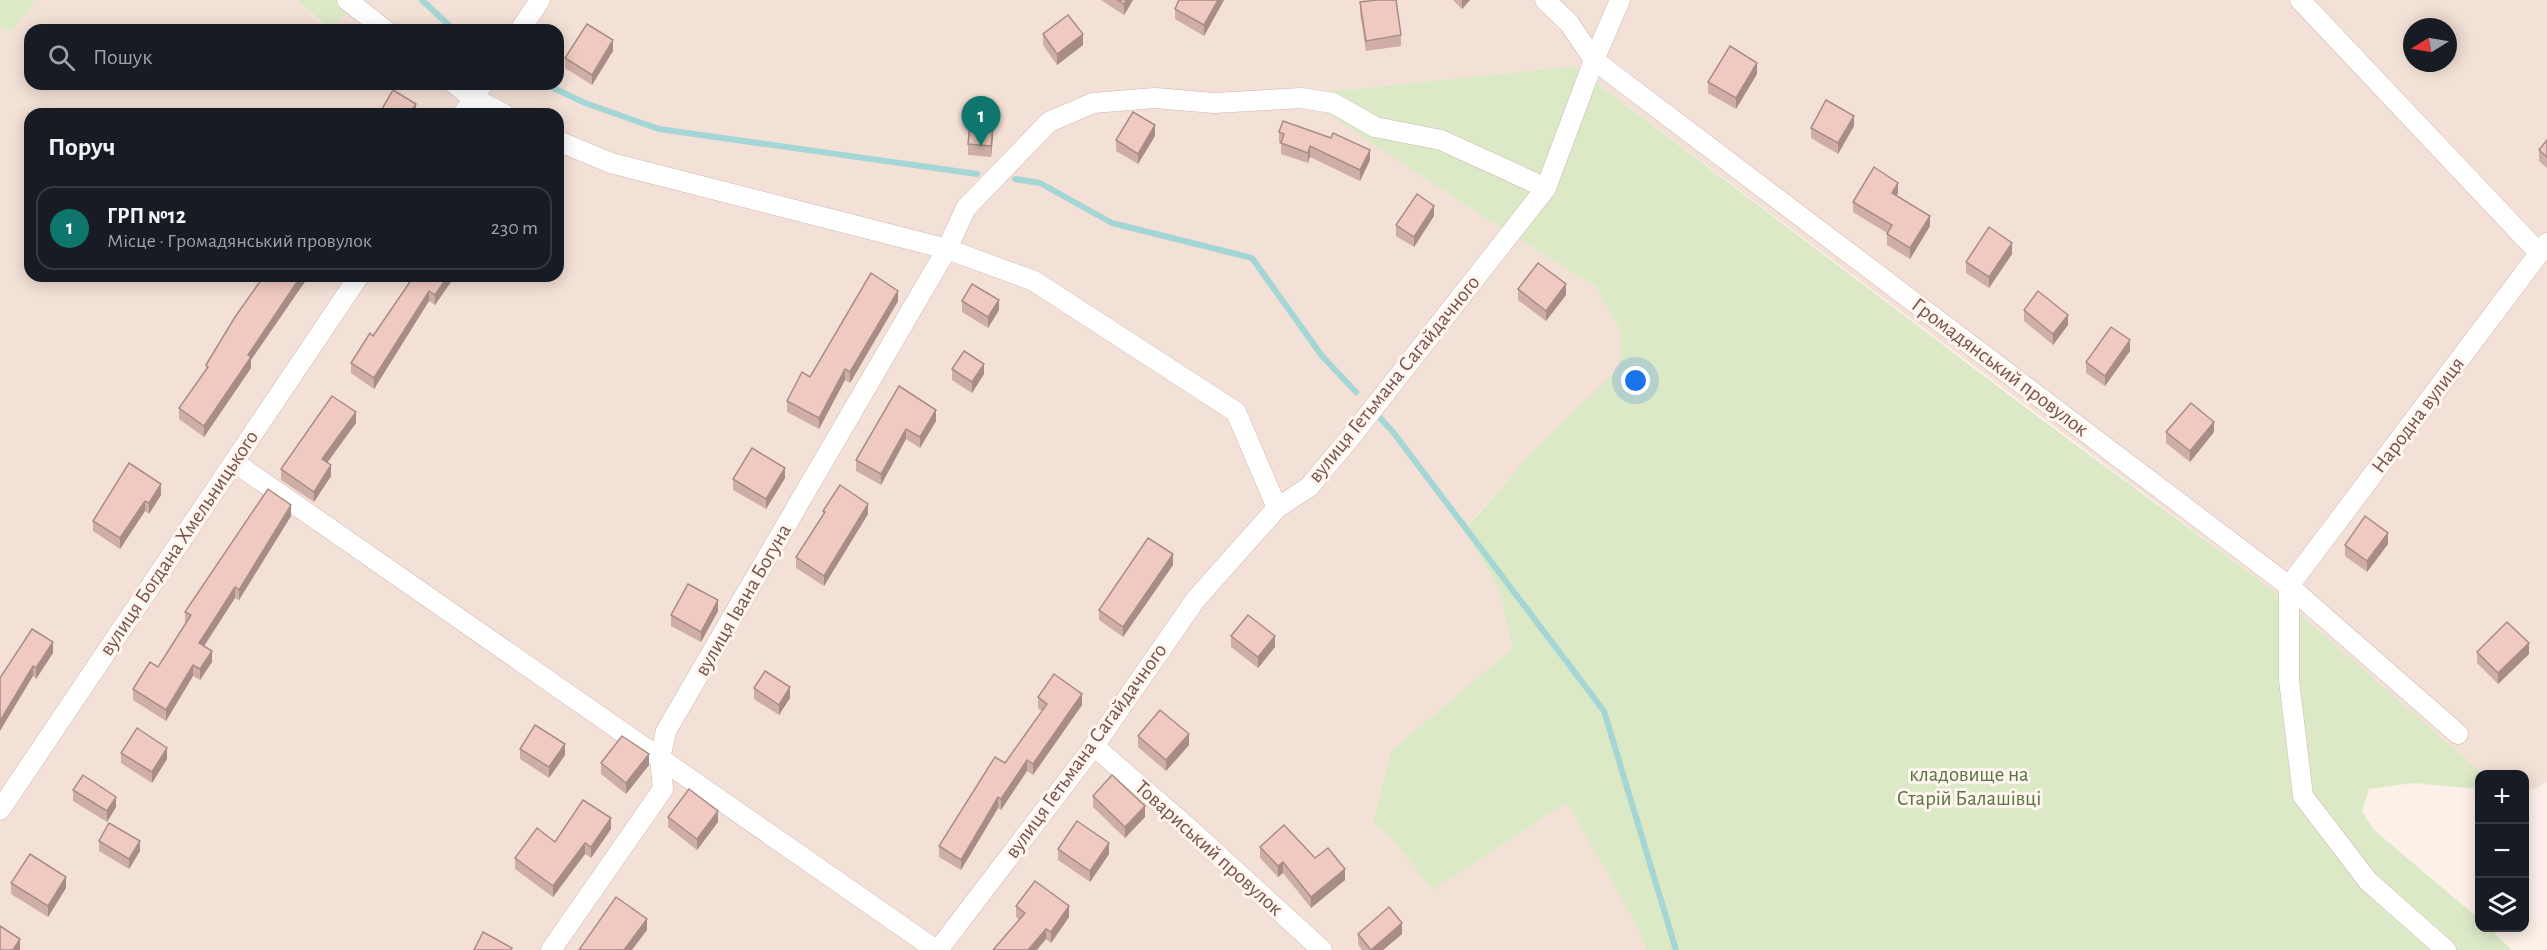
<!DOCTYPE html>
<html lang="uk">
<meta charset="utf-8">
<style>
body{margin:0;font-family:"Alegreya Sans",sans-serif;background:#242831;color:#f1f3f6}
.controls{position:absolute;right:18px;bottom:18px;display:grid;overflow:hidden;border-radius:12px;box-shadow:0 3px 15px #0003}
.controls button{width:54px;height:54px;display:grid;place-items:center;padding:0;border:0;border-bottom:2px solid #363941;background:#171b24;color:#f1f3f6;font:30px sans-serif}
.compass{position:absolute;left:2403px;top:18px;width:54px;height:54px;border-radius:50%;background:#171b24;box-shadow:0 3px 15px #0003;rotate:259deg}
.you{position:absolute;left:1636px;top:381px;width:21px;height:21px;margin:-15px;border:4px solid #fff;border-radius:50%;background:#1a73e8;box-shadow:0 0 0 9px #1a73e833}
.badge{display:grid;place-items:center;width:39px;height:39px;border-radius:50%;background:#0f766e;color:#fff;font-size:20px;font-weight:700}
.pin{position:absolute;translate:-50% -50px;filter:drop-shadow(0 2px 3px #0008)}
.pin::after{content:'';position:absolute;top:32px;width:21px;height:18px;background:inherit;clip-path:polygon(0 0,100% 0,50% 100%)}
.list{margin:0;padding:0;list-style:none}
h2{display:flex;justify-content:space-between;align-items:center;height:78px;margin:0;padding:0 24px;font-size:26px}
h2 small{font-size:20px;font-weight:400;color:#9ea1a6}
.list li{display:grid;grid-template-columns:39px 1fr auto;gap:18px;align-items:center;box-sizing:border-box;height:84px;margin:0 12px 12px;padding:0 12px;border:2px solid #363941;border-radius:18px}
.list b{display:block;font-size:22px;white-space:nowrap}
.list p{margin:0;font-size:20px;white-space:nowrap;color:#9ea1a6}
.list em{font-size:20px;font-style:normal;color:#9ea1a6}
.icon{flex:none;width:33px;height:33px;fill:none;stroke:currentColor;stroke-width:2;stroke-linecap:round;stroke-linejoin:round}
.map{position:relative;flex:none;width:2547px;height:950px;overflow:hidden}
.search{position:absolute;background:#171b24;box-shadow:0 3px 15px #0003;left:24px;top:24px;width:540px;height:66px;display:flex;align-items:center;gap:15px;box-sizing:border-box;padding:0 21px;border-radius:18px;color:#9ea1a6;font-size:22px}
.panel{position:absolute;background:#171b24;box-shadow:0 3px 15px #0003;left:24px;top:108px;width:540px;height:174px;border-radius:18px}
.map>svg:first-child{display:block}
.residential{fill:#f3e0d6;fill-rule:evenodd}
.green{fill:#dce9c6}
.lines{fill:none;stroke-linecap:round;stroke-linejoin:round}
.stream{stroke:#a3d6d4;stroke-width:6}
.minor-casing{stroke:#cfb8b0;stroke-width:21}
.minor{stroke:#fff;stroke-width:20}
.wall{fill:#ceaea5}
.shaded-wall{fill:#a88d86}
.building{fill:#f0cac0;stroke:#a88d86;stroke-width:1.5}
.labels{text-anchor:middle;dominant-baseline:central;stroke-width:6;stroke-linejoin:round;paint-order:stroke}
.street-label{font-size:21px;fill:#75534c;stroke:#fef5ee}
.park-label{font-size:21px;fill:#5b7441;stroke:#fef5ee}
</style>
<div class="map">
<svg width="2547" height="950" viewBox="0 0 2547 950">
<rect width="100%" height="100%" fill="#fcf0e8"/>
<path class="residential" d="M 36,0 L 297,0 L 328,30 L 30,30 L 30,84 L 558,84 L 558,30 L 330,30 L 362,0 L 2547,0 L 2547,782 L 2535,789 L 2525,790 L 2524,774 L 2483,774 L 2270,588 L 1574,66 L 1300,95 L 1491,222 L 1595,286 L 1620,330 L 1620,367 L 1533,451 L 1464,530 L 1499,589 L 1513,648 L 1391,751 L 1373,823 L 1393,839 L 1432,890 L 1567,803 L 1633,919 L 1647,950 L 0,950 L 0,27 L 11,32 ZM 2412,27 L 2448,27 L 2448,63 L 2412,63 ZM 30,114 L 558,114 L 558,276 L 30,276 Z"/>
<g class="green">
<polygon points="0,0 36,0 11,32 0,27"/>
<polygon points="297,0 362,0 330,30"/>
<polygon points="1574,66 2045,422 2270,588 2483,774 2480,774 2479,789 2413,783 2369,789 2362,811 2373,829 2479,919 2480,928 2490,928 2511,950 1647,950 1633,919 1567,803 1432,890 1393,839 1373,823 1391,751 1513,648 1499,589 1464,531 1533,451 1620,367 1620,330 1595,286 1491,222 1299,95"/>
</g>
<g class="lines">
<g class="stream">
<polyline points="422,0 454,30"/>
<polyline points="545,84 585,103 659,129 977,174"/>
<polyline points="1015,179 1040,183 1112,223 1252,258 1322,356 1356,392"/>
<polyline points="1379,417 1393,432 1604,711 1676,950"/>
</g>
<defs>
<g id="minor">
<polyline points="347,0 385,30"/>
<polyline points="1545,0 1569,23 1594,60 2289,586 2458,734"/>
<polyline points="2300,0 2539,253"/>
<polyline points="520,30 540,0"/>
<polyline points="455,84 473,98 504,114"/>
<polyline points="463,114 483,84"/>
<polyline points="558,141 611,163 947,249 1034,281 1236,412 1277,508"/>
<polyline points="234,462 936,950"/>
<polyline points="1094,746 1184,824 1322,950"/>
<polyline points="0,810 359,276"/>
<polyline points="551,950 663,789 660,758 666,731 947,249 966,208 1049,122 1093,103 1155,98 1214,103 1301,98 1333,103 1375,127 1441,140 1546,188"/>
<polyline points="938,950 1094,746 1196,599 1277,508 1309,487 1350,438 1546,188 1594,60 1620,0"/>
<polyline points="2446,950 2368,881 2303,796 2289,680 2289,586 2547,243"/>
</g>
</defs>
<use href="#minor" class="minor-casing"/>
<use href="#minor" class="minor"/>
</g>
<g class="wall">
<polygon points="1101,0 1133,0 1124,15"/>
<polygon points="1179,0 1224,0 1204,36 1175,19 1175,9"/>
<polygon points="1453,0 1470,0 1462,9"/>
<polygon points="1360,2 1401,35 1401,46 1366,51 1360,13"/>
<polygon points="1043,34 1083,45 1057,65 1043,45"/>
<polygon points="613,51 592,85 565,68 565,58"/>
<polygon points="1757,74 1736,109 1708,93 1708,82"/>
<polygon points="1854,126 1838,154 1811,138 1811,128"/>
<polygon points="1279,132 1370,160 1360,181 1310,157 1308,163 1281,154 1281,144 1279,143"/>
<polygon points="1155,136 1138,164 1116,151 1116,140"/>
<polygon points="993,137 991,157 968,155 968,144"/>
<polygon points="2547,140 2547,168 2539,161 2539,150"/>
<polygon points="1898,193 1897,196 1930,226 1910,259 1887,245 1887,233 1853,212 1853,202"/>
<polygon points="1434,216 1414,247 1396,236 1396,225"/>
<polygon points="2012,254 1989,288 1966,273 1966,262"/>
<polygon points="414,276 455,276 435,305 429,301 374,389 351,373 351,363 373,336"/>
<polygon points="1518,289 1566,295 1546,321 1518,300"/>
<polygon points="898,301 850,383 845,380 819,429 787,412 787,401 810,377"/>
<polygon points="962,301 999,310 988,328 962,312"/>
<polygon points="2024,310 2068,325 2053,345 2024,321"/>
<polygon points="2130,351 2105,386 2086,373 2086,362"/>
<polygon points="251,360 251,368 204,437 179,419 179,408 206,370 206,365"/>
<polygon points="952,369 984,374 972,393 952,380"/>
<polygon points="899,386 936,421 920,448 906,439 881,485 856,471 856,460"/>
<polygon points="356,423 327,462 331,476 314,502 281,480 281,469"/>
<polygon points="2166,432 2214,432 2190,462 2166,443"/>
<polygon points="785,478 766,509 733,490 733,479"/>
<polygon points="161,495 149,514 145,511 120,549 93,531 93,521"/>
<polygon points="823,511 868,514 824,586 796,568 796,557 823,516"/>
<polygon points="291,516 239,600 235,598 203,646 212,662 200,680 193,676 166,721 133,700 133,689 158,667 186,623 185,622 185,612"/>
<polygon points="2388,544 2367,572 2345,556 2345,545"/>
<polygon points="1173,565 1123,637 1099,620 1099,610"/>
<polygon points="718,611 701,642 671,626 671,615"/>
<polygon points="1231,636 1275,647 1258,668 1231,647"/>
<polygon points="2477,652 2529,654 2498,684 2477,663"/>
<polygon points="53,653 36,679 33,676 0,678"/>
<polygon points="754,688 790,698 779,715 754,699"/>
<polygon points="1038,697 1082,705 1033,775 1027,771 1001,810 998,808 961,870 939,857 939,846 1005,763 1042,711 1038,708"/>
<polygon points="1138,736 1189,745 1166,771 1138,747"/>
<polygon points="520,749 565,755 549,778 520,759"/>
<polygon points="121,753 167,759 152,783 121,763"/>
<polygon points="601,763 649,765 626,794 601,774"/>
<polygon points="73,790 116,807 107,822 73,801"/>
<polygon points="1093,796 1145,817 1125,838 1093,807"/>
<polygon points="668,817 718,822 697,850 668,827"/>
<polygon points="611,829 591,858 585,854 553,897 515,869 515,858 555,842"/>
<polygon points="99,841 140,851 129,869 99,851"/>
<polygon points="1260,847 1315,858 1345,880 1311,908 1283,873 1278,877 1260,858"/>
<polygon points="1058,849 1109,854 1090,882 1058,860"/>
<polygon points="11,883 66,888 48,917 11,894"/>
<polygon points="1016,906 1069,917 1051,943 1016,917"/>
<polygon points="1358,934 1402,934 1383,950 1362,950 1358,944"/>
</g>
<g class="shaded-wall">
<polygon points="1127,0 1133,0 1124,15 1124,4"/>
<polygon points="1218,0 1224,0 1204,36 1204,25"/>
<polygon points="1462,0 1470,0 1462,9"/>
<polygon points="1083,34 1083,45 1057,65 1057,54"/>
<polygon points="613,40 613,51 592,85 592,75"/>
<polygon points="1757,63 1757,74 1736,109 1736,98"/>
<polygon points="416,104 416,114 409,114"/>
<polygon points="1854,116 1854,126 1838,154 1838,143"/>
<polygon points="1155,125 1155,136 1138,164 1138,154"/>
<polygon points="993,126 993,137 991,157 991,146"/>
<polygon points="1310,146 1310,157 1308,163 1308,153"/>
<polygon points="1370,150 1370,160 1360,181 1360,170"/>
<polygon points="1898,183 1898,193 1892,203 1892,193"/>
<polygon points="1434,206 1434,216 1414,247 1414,237"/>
<polygon points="1930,216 1930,226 1910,259 1910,248"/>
<polygon points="2012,243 2012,254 1989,288 1989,277"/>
<polygon points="301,276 309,276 251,360 251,368 204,437 204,426 248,355"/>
<polygon points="448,276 455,276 435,305 435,295"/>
<polygon points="1566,284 1566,295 1546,321 1546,311"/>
<polygon points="429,291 429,301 374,389 374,378"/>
<polygon points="898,291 898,301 850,383 850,372"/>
<polygon points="999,300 999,310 988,328 988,317"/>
<polygon points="2068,315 2068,325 2053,345 2053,334"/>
<polygon points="2130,340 2130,351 2105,386 2105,376"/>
<polygon points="984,364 984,374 972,393 972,382"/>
<polygon points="845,369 845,380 819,429 819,418"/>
<polygon points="936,410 936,421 920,448 920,437"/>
<polygon points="356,412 356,423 322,470 322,459"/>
<polygon points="2214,422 2214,432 2190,462 2190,451"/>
<polygon points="906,429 906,439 881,485 881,474"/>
<polygon points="331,465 331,476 314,502 314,492"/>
<polygon points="785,468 785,478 766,509 766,499"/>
<polygon points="161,484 161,495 149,514 149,503"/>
<polygon points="145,501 145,511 120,549 120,538"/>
<polygon points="868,504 868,514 824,586 824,576"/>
<polygon points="291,505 291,516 239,600 239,590"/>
<polygon points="2388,533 2388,544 2367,572 2367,561"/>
<polygon points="1173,554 1173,565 1123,637 1123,627"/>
<polygon points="235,587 235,598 199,654 199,643"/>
<polygon points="718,600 718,611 701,642 701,632"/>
<polygon points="1275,636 1275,647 1258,668 1258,657"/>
<polygon points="53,642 53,653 36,679 36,668"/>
<polygon points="2529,643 2529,654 2498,684 2498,673"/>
<polygon points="212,651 212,662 200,680 200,669"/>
<polygon points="193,665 193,676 166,721 166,710"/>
<polygon points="33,666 33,676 0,731 0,721"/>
<polygon points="790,687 790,698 779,715 779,705"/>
<polygon points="1082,694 1082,705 1033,775 1033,764"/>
<polygon points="1189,734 1189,745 1166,771 1166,760"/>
<polygon points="565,744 565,755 549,778 549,767"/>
<polygon points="167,748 167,759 152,783 152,772"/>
<polygon points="649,754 649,765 626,794 626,783"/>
<polygon points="1027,760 1027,771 1001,810 1001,799"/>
<polygon points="116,797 116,807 107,822 107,811"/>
<polygon points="998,797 998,808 961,870 961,860"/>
<polygon points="1145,806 1145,817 1125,838 1125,827"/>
<polygon points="718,811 718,822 697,850 697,839"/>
<polygon points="611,818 611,829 591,858 591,847"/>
<polygon points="140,841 140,851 129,869 129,859"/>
<polygon points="585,843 585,854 553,897 553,886"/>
<polygon points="1109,843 1109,854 1090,882 1090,871"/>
<polygon points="1283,862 1283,873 1278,877 1278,866"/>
<polygon points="1345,869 1345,880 1311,908 1311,897"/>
<polygon points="66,877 66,888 48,917 48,906"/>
<polygon points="1069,906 1069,917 1051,943 1051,932"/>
<polygon points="647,919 647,930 632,950 624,950"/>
<polygon points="1402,923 1402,934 1383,950 1371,950"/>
<polygon points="1046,929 1046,939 1037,950 1028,950"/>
<polygon points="20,939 20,950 13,950"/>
</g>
<g class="building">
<polygon points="1118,0 1127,0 1124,4"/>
<polygon points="1179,0 1218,0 1204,25 1175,9"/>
<polygon points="1377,0 1396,0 1401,35 1366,41 1360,2"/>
<polygon points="1068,15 1083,34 1057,54 1043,34"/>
<polygon points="587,24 613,40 592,75 565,58"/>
<polygon points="1730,46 1757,63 1736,98 1708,82"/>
<polygon points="393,90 416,104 409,114 379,114"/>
<polygon points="1826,100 1854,116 1838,143 1811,128"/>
<polygon points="1133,112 1155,125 1138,154 1116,140"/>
<polygon points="1283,121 1331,138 1333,133 1370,150 1360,170 1310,146 1308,153 1281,143 1284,134 1279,132"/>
<polygon points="970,124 993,126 991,146 968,144"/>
<polygon points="2547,140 2547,157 2539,150"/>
<polygon points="1874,167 1898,183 1892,193 1930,216 1910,248 1887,234 1892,225 1853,202"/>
<polygon points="1417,194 1434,206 1414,237 1396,225"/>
<polygon points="1989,227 2012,243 1989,277 1966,262"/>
<polygon points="1538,263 1566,284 1546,311 1518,289"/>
<polygon points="871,273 898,291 850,372 845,369 819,418 787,401 802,372 810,377"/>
<polygon points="264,276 301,276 248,355 251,357 204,426 179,408 208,367 206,365 235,317"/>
<polygon points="414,276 448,276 435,295 429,291 374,378 351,363 370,333 373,336"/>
<polygon points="972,284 999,300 988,317 962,301"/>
<polygon points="2038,291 2068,315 2053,334 2024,310"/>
<polygon points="2111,327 2130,340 2105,376 2086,362"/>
<polygon points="964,351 984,364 972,382 952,369"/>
<polygon points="899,386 936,410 920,437 906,429 881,474 856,460"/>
<polygon points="332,396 356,412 322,459 331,465 314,492 281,469"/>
<polygon points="2191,403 2214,422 2190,451 2166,432"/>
<polygon points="752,448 785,468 766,499 733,479"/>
<polygon points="129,463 161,484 149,503 145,501 120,538 93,521"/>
<polygon points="840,485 868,504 824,576 796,557 825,512 823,511"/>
<polygon points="268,489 291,505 239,590 235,587 199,643 212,651 200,669 193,665 166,710 133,689 150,662 158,667 191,615 185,612"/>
<polygon points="2365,516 2388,533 2367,561 2345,545"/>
<polygon points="1148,538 1173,554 1123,627 1099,610"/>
<polygon points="688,584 718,600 701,632 671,615"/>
<polygon points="1248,615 1275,636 1258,657 1231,636"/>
<polygon points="2507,622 2529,643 2498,673 2477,652"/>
<polygon points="32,629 53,642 36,668 33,666 0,721 0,678"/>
<polygon points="765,671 790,687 779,705 754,688"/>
<polygon points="1054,674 1082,694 1033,764 1027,760 1001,799 998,797 961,860 939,846 995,757 1005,763 1047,704 1038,697"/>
<polygon points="1160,710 1189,734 1166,760 1138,736"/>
<polygon points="535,725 565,744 549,767 520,749"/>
<polygon points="137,728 167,748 152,772 121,753"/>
<polygon points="622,736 649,754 626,783 601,763"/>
<polygon points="83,775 116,797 107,811 73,790"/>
<polygon points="1112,775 1145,806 1125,827 1093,796"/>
<polygon points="689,789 718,811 697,839 668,817"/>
<polygon points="583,800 611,818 591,847 585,843 553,886 515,858 537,828 555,842"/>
<polygon points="1077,821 1109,843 1090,871 1058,849"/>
<polygon points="109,823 140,841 129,859 99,841"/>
<polygon points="1284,825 1315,858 1328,848 1345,869 1311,897 1283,862 1278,866 1260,847"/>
<polygon points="30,854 66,877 48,906 11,883"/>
<polygon points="1035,881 1069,906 1051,932 1046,929 1028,950 993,950 1025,913 1016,906"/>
<polygon points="616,897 647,919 624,950 579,950"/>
<polygon points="1389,907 1402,923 1371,950 1358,934"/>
<polygon points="0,926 20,939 13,950 0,950"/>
<polygon points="483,932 512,948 511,950 474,950"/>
</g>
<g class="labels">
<g class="street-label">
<text transform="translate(2000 367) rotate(37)">Громадянський провулок</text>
<text transform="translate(1394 379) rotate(-51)">вулиця Гетьмана Сагайдачного</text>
<text transform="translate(2418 415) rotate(-53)">Народна вулиця</text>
<text transform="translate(179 543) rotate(-56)">вулиця Богдана Хмельницького</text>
<text transform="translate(743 600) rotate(-60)">вулиця Івана Богуна</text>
<text transform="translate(1086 751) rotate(-54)">вулиця Гетьмана Сагайдачного</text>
<text transform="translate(1209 848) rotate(42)">Товариський провулок</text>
</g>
<g class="park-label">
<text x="1969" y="774">кладовище на<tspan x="1969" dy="24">Старій Балашівці</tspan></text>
</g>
</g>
</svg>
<div class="controls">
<button>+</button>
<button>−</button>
<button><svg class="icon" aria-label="layers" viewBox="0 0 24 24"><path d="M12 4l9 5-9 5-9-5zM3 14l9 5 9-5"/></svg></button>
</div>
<svg class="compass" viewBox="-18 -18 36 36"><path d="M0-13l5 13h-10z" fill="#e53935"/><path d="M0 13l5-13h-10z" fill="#9ea1a6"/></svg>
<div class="you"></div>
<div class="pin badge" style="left:981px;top:146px">1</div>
<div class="search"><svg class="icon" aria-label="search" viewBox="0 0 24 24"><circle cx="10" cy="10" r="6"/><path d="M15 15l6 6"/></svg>Пошук</div>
<section class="panel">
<h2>Поруч<small></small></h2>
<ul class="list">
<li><span class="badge">1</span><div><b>ГРП №12</b><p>Місце · Громадянський провулок</p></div><em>230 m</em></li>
</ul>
</section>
</div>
